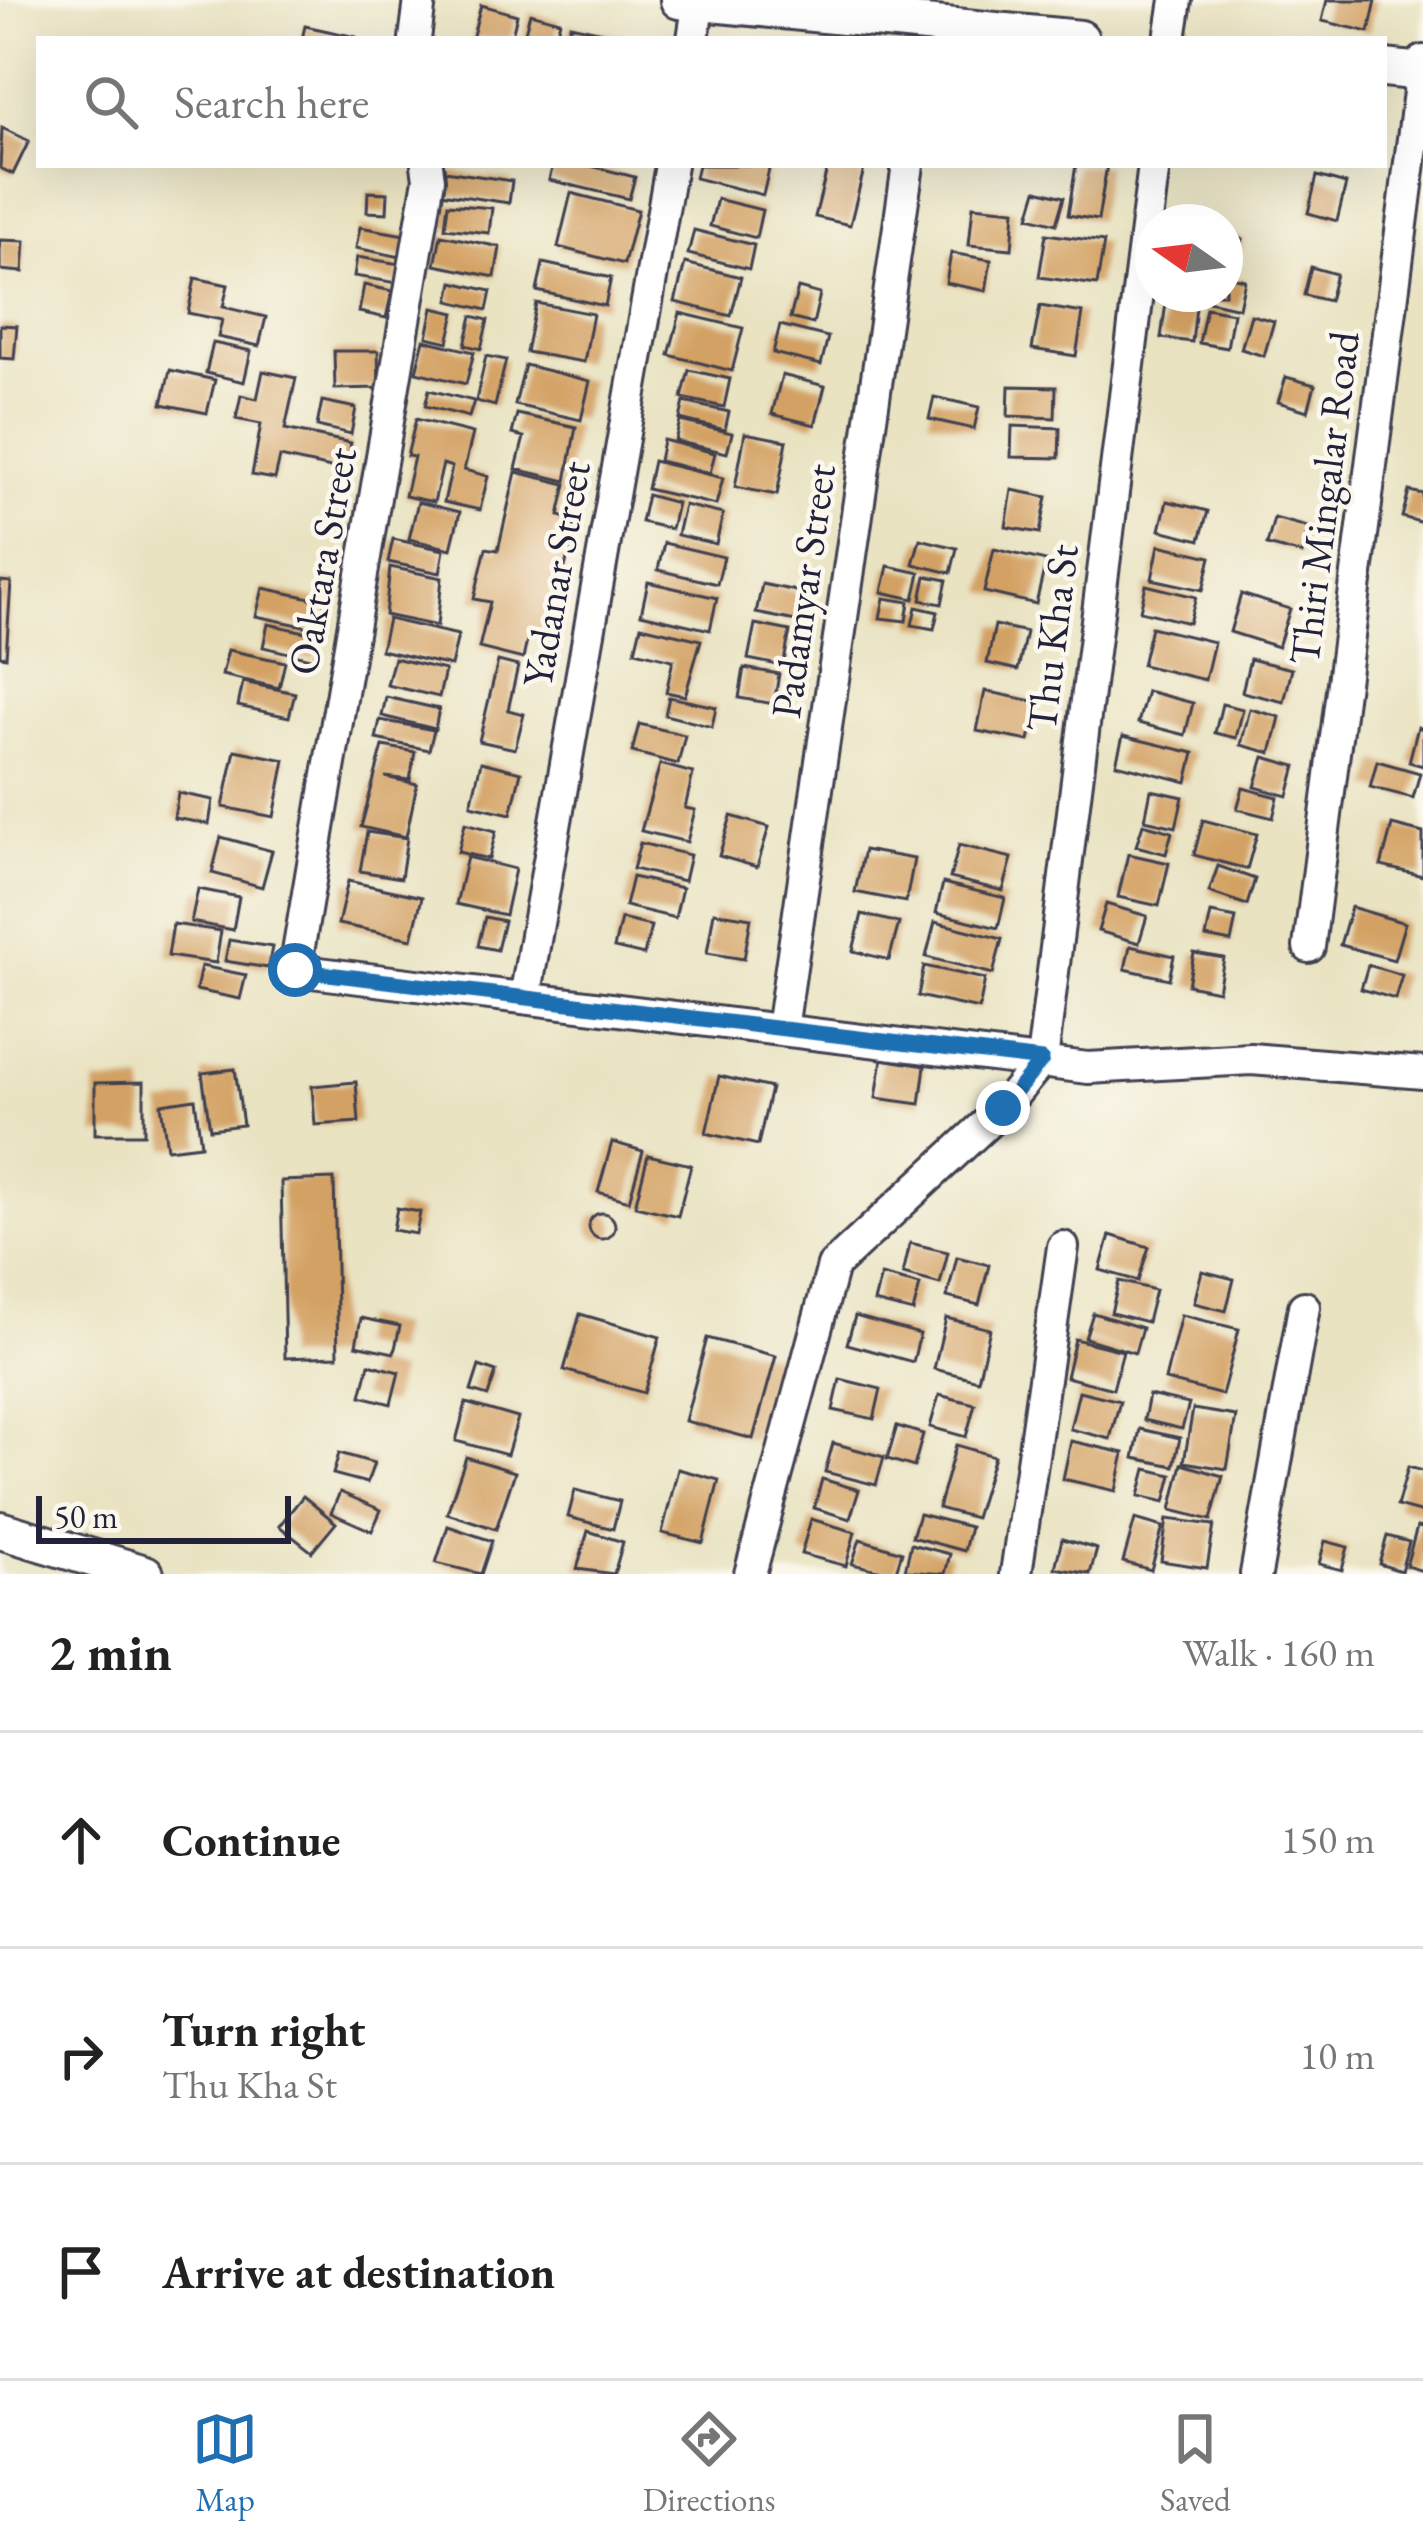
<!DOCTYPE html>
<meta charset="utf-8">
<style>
body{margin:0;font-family:"EB Garamond",serif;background:#f6f6f6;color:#222}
.compass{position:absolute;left:1135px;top:204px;width:108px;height:108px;border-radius:50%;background:#fff;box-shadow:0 12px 48px #0002;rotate:284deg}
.scale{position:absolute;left:36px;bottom:30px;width:255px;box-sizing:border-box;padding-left:12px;border:6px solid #22223b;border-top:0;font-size:33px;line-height:42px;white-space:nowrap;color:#22223b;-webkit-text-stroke:9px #fbf7ec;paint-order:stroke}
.stop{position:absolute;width:36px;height:36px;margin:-27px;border:9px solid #1f6fb2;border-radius:50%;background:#fff}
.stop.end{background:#1f6fb2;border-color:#fff;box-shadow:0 3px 12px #0008}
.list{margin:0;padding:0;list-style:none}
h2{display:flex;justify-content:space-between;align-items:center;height:156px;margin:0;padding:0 48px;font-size:51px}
h2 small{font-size:39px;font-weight:400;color:#767676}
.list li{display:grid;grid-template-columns:78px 1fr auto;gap:36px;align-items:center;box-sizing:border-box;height:216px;padding:0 48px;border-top:3px solid #e0e0e0}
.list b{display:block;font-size:45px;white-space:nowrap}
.list p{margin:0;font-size:39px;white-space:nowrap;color:#767676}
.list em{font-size:39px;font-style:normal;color:#767676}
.icon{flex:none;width:66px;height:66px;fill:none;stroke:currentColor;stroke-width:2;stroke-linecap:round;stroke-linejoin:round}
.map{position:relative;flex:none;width:1423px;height:1574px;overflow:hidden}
.search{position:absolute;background:#fff;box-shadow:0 12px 48px #0002;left:36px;right:36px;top:36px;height:132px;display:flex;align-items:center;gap:30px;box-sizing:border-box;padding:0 42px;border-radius:0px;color:#767676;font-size:45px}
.sheet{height:804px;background:#fff}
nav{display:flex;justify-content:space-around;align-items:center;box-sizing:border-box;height:168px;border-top:3px solid #e0e0e0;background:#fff;font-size:33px;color:#767676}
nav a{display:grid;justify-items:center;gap:6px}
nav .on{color:#1f6fb2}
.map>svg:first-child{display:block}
.building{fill:#d3a163}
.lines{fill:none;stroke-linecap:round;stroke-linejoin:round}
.minor-casing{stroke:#403f4f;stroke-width:36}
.tertiary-casing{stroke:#403f4f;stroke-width:42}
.minor{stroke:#fff;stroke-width:30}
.tertiary{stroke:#fff;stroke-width:36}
.route{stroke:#1f6fb2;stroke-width:15}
.labels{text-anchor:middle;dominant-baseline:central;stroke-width:9;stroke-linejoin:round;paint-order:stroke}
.street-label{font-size:42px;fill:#22223b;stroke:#fbf7ec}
</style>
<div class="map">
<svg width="1423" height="1574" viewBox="0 0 1423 1574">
<rect width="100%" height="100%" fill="#fbf7ec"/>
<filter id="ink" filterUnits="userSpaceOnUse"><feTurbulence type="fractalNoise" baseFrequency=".00833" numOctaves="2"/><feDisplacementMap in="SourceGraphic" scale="24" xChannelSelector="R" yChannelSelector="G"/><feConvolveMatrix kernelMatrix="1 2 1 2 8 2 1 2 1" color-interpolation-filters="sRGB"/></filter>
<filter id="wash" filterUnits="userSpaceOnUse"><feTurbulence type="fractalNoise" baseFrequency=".004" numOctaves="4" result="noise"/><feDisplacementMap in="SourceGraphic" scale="48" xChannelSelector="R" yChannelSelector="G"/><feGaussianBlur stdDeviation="2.7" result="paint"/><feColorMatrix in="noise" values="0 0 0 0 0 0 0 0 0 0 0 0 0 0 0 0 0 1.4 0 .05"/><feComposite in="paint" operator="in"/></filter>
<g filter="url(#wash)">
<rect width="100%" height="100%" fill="#e9e3c2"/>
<g id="blocks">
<g class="building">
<polygon points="1327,0 1376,0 1369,32 1322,21"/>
<polygon points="481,5 517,15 511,39 472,39"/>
<polygon points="530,13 560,21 555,39 523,39"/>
<polygon points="570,25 626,37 626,39 567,39"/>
<polygon points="305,26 356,37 356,39 302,39"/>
<polygon points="2,128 29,141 13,174 0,168"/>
<polygon points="553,165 587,165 635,177 629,199 549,180"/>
<polygon points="698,165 770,165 763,195 695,178"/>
<polygon points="828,165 864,169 850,225 815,217"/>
<polygon points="1076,165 1107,165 1098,220 1068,215"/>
<polygon points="445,171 512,181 509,203 441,193"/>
<polygon points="1317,176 1346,184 1337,221 1308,213"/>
<polygon points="1037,190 1064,197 1056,224 1029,217"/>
<polygon points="368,192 388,193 387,213 367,212"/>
<polygon points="571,193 638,210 624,264 558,247"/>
<polygon points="717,199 762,210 756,238 710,226"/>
<polygon points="448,204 492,208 489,233 445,228"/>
<polygon points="973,206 1015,210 1012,249 969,245"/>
<polygon points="360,227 410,236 406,258 356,248"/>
<polygon points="694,230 754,245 749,269 688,254"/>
<polygon points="1046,234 1104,242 1097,285 1039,277"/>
<polygon points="1225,234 1243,239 1236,265 1225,262"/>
<polygon points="441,235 500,247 495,277 435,265"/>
<polygon points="0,240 25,241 23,272 0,270"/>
<polygon points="951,253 991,260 986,291 946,283"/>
<polygon points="357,257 400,264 398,283 354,276"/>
<polygon points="543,263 611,278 605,306 537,291"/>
<polygon points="685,263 741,277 731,316 675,302"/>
<polygon points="1311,267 1336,274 1329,301 1304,295"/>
<polygon points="1225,276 1245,280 1239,308 1204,300 1205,294 1225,294"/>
<polygon points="195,278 228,285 223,307 266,317 259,346 218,337 222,320 188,313"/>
<polygon points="453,282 491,291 487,310 449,301"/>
<polygon points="364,285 392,291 386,318 359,312"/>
<polygon points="798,288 820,294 813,324 790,318"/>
<polygon points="536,303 593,314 584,362 526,352"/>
<polygon points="1166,303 1196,307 1192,342 1161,338"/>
<polygon points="1040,306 1083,313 1076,356 1032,349"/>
<polygon points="433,308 455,313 448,342 427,337"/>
<polygon points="1206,308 1233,313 1227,348 1199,343"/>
<polygon points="680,313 743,328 732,371 669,355"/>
<polygon points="1251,315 1274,321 1264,356 1241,349"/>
<polygon points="472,316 488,320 481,349 465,345"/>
<polygon points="0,325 17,326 14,359 0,358"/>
<polygon points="780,325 828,337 821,365 773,353"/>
<polygon points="424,340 474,352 466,384 416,372"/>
<polygon points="213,343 251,351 244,382 206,373"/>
<polygon points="334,351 378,351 379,388 335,389"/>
<polygon points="486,356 506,360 495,406 476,401"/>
<polygon points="525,365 590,381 581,420 515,405"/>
<polygon points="170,370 215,380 207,413 162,404"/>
<polygon points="689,370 730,379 724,407 682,398"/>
<polygon points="263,371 296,378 285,429 351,443 345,471 280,457 275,479 252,475 261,424 236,419 241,395 257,399"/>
<polygon points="782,375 825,386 815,425 772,414"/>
<polygon points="1286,377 1315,385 1308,411 1278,402"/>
<polygon points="1009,386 1056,387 1055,418 1008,416"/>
<polygon points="429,390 474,401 469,417 425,406"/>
<polygon points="934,397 979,407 974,429 929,419"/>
<polygon points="322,401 356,408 351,434 317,426"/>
<polygon points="684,402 729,412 725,430 680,419"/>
<polygon points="517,414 576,427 566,481 516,469 524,437 512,434"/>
<polygon points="416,419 473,433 464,470 488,476 480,510 444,502 452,467 443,464 434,502 405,496 414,457 407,456"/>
<polygon points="680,421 732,433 727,453 675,441"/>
<polygon points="1012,426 1060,428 1059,458 1011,457"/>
<polygon points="745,433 787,441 777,495 735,487"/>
<polygon points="663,440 715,453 710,473 659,461"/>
<polygon points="653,461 723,478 716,505 647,489"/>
<polygon points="516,472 566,484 559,516 576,520 548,640 528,636 523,659 479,648 490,602 474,599 486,548 498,550"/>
<polygon points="1012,490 1047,497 1040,533 1006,527"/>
<polygon points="1409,491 1423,494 1423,523 1402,517"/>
<polygon points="647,495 677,503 671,529 641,522"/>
<polygon points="1167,501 1208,511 1200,540 1160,530"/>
<polygon points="418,502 460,512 451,549 409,539"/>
<polygon points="684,505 723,514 716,544 677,535"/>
<polygon points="1274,518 1308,527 1302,554 1267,545"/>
<polygon points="393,539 444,550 440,573 388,562"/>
<polygon points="920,539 957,548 951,573 913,564"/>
<polygon points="664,543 724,557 717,584 658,570"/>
<polygon points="1159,545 1211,557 1203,590 1152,579"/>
<polygon points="994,549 1046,561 1036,604 984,592"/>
<polygon points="888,566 920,573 914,599 882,592"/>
<polygon points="390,567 442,578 437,626 385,615"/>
<polygon points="926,576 947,580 942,604 921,600"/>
<polygon points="0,581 11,582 6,657 0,656"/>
<polygon points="648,582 717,598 710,630 641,614"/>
<polygon points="762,584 801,592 796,621 756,613"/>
<polygon points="1146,585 1196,597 1189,623 1140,611"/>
<polygon points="263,588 325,601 318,629 256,616"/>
<polygon points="1241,594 1290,609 1278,647 1230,632"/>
<polygon points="884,598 909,602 906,621 880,618"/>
<polygon points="916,607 938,612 934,629 912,625"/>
<polygon points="388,619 458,635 451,666 381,650"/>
<polygon points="268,624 319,635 314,659 263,647"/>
<polygon points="755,624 790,631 783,666 748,659"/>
<polygon points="995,625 1026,632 1018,670 987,663"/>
<polygon points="641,626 701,640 685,696 666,692 673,660 635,651"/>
<polygon points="1151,627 1214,642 1205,680 1142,665"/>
<polygon points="228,650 285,662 279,688 222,675"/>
<polygon points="394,658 445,670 439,697 387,685"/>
<polygon points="1250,659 1292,669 1284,702 1242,692"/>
<polygon points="498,661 518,666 508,710 524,714 515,749 479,741"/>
<polygon points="744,668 779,674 774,704 739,698"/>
<polygon points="243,682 295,693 289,717 238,706"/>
<polygon points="985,691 1037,702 1029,741 977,731"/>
<polygon points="1147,691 1193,703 1185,735 1138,723"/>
<polygon points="386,697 439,709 435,729 382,716"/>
<polygon points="669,697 716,707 712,727 665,715"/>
<polygon points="1222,704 1243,709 1236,738 1215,733"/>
<polygon points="1250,709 1280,717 1271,753 1241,745"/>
<polygon points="380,720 434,730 429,750 376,739"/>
<polygon points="639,724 685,735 678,764 632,752"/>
<polygon points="1418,727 1423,729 1423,766 1409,762"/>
<polygon points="1123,736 1194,753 1187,782 1116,764"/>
<polygon points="383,746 415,752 410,780 385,777 417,784 406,837 361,827"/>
<polygon points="235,750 285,760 274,817 223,807"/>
<polygon points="1264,757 1296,766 1288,796 1255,787"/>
<polygon points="1377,761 1420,773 1413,798 1370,787"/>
<polygon points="481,762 521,772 511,814 471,805"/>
<polygon points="660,764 693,773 685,808 695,810 687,842 641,831"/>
<polygon points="1243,788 1278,797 1273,818 1237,809"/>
<polygon points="1151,790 1183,797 1176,827 1145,820"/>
<polygon points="178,793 213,800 209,824 174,818"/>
<polygon points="731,816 769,827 757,867 719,856"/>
<polygon points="1203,820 1257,834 1247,869 1194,855"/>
<polygon points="465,823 496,831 489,859 458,852"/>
<polygon points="1143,824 1172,832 1166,854 1136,846"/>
<polygon points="1392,825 1423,833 1423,876 1381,866"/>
<polygon points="367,832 407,838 401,878 360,871"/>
<polygon points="221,837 272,851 262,887 212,873"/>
<polygon points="640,843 690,855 684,881 633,869"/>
<polygon points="959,845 1012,858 1003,891 950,878"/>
<polygon points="864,850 914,859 906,902 855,892"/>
<polygon points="1128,854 1169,863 1159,906 1118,897"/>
<polygon points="467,857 515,869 505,915 456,904"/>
<polygon points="1218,866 1255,879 1247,905 1209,892"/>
<polygon points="632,877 682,888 675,918 625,906"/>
<polygon points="348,881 422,897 412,939 338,924"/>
<polygon points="943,883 1005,898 998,928 936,913"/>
<polygon points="198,889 239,897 233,930 191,922"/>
<polygon points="1106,904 1147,916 1139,943 1098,931"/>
<polygon points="1351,907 1405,923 1394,960 1340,945"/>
<polygon points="714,912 751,918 744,959 707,953"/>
<polygon points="1211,913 1236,918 1231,942 1206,937"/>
<polygon points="862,914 899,923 889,960 853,951"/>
<polygon points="485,917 504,921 497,950 478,946"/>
<polygon points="621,919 651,926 644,955 614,948"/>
<polygon points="935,922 1002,939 993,974 926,957"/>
<polygon points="173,924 221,931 216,963 168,956"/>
<polygon points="229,940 272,947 268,968 225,961"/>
<polygon points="1130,946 1174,956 1169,979 1125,969"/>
<polygon points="1194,953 1224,958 1218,991 1188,985"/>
<polygon points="1368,965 1402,975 1395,999 1361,989"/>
<polygon points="201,966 246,975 240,999 196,990"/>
<polygon points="924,966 985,979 979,1009 918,996"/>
<polygon points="882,1059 925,1066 920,1104 876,1098"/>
<polygon points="235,1069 243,1125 210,1129 202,1073"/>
<polygon points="719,1076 771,1088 758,1145 706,1133"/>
<polygon points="144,1082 144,1134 95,1134 95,1083"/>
<polygon points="356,1082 359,1122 315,1125 312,1086"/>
<polygon points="195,1099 201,1145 167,1149 161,1104"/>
<polygon points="612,1142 643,1151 629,1201 598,1192"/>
<polygon points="648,1155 691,1165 678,1216 635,1206"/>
<polygon points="334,1179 338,1356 285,1358 281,1181"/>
<polygon points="397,1208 420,1212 416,1234 393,1230"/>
<circle cx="602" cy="1226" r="13"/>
<polygon points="1110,1235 1149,1247 1138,1281 1100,1270"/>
<polygon points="910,1243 948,1252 940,1284 903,1274"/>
<polygon points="957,1257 989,1265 979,1305 947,1297"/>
<polygon points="1202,1271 1234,1279 1226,1311 1194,1303"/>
<polygon points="881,1275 920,1285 913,1312 874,1302"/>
<polygon points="1119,1281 1155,1290 1147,1322 1111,1313"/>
<polygon points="1093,1313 1142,1328 1135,1353 1085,1338"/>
<polygon points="580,1314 660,1337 644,1393 564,1370"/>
<polygon points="1181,1315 1239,1329 1222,1395 1165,1380"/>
<polygon points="855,1316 920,1334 913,1362 847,1344"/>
<polygon points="361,1318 400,1326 394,1353 356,1345"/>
<polygon points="946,1318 990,1329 978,1380 934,1369"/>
<polygon points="707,1338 776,1356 753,1439 685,1421"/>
<polygon points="1075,1339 1123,1351 1113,1389 1066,1377"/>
<polygon points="369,1364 399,1372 391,1404 361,1396"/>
<polygon points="479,1366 496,1372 488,1396 471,1391"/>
<polygon points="840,1379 881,1389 874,1419 833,1410"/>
<polygon points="1079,1391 1120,1401 1110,1439 1070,1429"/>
<polygon points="939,1395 975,1404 966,1437 930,1427"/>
<polygon points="1149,1395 1189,1404 1182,1429 1144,1420"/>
<polygon points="466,1403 518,1418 507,1455 456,1441"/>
<polygon points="1193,1409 1236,1416 1227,1469 1184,1462"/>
<polygon points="897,1426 923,1434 914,1467 887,1459"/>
<polygon points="1140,1429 1180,1438 1174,1466 1134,1458"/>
<polygon points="1071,1441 1124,1453 1116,1491 1063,1479"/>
<polygon points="833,1443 884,1457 876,1485 825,1472"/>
<polygon points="956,1445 994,1456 975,1518 938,1508"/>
<polygon points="339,1453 374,1463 367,1483 333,1474"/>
<polygon points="466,1457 515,1472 496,1529 447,1513"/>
<polygon points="1182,1464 1223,1476 1211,1520 1171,1510"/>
<polygon points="1408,1467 1423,1471 1423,1513 1397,1506"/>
<polygon points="678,1469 719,1480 703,1543 662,1533"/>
<polygon points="1146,1469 1172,1475 1165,1502 1139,1496"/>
<polygon points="822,1479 859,1490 850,1519 814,1508"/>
<polygon points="575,1490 620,1501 613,1529 568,1517"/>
<polygon points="340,1492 381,1510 372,1531 331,1513"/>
<polygon points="303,1496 336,1523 312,1552 279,1526"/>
<polygon points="919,1514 970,1527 964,1551 912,1537"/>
<polygon points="811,1519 855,1532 846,1566 801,1554"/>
<polygon points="1135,1519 1163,1527 1151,1570 1123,1562"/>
<polygon points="1167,1519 1214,1525 1207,1568 1161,1561"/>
<polygon points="448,1526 492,1541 481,1574 436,1563"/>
<polygon points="1417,1527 1423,1528 1423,1571 1406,1566"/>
<polygon points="588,1531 623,1542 614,1574 577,1569"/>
<polygon points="1387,1536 1409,1542 1401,1571 1379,1564"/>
<polygon points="860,1539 902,1552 895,1574 852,1564"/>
<polygon points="1062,1539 1097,1549 1090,1574 1055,1568"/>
<polygon points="1325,1541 1348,1547 1342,1570 1319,1564"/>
<polygon points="911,1544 950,1554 945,1574 905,1571"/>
</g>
</g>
</g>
<g filter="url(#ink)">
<use href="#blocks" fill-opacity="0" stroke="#403f4f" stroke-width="3"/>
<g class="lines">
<defs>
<g id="minor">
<polyline points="415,39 420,0"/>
<polyline points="693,39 699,0"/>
<polyline points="1170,39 1176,0"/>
<polyline points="427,165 429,179 295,970 1088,1068 1251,1059 1423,1073"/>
<polyline points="1309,947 1423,61"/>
<polyline points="525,998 671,165"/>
<polyline points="782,1029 908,165"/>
<polyline points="750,1574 833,1266 1003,1108 1042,1060 1154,165"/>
<polyline points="1016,1574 1063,1247"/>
<polyline points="1256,1574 1304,1307"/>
</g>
<g id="tertiary">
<polyline points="679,0 1080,39"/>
<polyline points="1384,68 1423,72"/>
<polyline points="0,1530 145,1574"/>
</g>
</defs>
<use href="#minor" class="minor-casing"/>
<use href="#tertiary" class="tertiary-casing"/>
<use href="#minor" class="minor"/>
<use href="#tertiary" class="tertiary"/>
</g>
</g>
<g class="lines" filter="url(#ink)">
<polyline class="route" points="295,970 1042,1060 1003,1108"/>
</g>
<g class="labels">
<g class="street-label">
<text transform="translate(1324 498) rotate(-83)">Thiri Mingalar Road</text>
<text transform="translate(322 561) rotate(-80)">Oaktara Street</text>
<text transform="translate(556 574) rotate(-80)">Yadanar Street</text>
<text transform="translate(803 591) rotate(-82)">Padamyar Street</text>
<text transform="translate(1052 638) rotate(-83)">Thu Kha St</text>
</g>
</g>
</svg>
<svg class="compass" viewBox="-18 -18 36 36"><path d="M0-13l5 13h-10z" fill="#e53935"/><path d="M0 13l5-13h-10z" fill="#767676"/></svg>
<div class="scale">50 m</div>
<div class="stop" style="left:295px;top:970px"></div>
<div class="stop end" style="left:1003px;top:1108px"></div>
<div class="search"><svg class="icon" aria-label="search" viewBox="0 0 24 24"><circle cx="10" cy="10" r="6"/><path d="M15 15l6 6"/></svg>Search here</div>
</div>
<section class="sheet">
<h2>2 min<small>Walk · 160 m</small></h2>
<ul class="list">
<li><svg class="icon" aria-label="ahead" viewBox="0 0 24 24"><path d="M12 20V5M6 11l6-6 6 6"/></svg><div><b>Continue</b></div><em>150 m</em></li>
<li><svg class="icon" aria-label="right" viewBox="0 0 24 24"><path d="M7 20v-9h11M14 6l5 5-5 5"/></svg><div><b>Turn right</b><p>Thu Kha St</p></div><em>10 m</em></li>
<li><svg class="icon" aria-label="arrive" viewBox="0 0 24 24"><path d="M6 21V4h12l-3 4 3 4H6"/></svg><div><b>Arrive at destination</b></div></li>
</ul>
</section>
<nav>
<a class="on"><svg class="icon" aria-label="map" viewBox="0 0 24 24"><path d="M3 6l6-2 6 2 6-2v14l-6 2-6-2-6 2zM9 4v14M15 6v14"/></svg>Map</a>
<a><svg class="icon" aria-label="directions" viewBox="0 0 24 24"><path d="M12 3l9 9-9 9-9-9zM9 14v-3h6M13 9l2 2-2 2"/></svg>Directions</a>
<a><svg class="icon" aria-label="saved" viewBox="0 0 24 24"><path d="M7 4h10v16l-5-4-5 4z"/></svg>Saved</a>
</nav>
